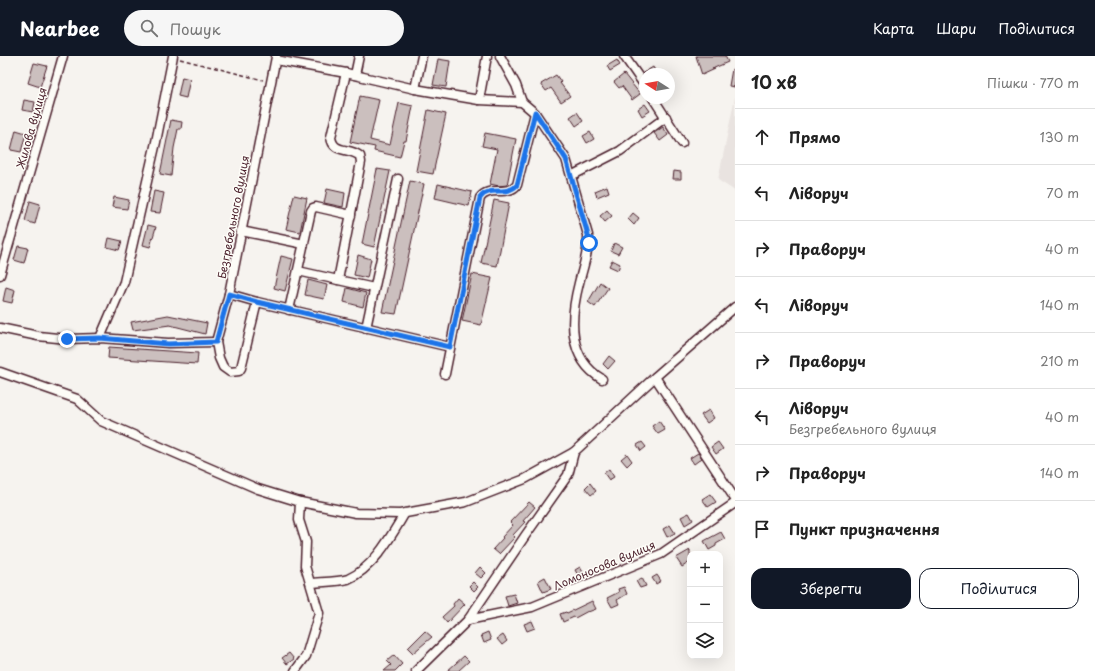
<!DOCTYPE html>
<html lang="uk">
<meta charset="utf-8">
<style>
body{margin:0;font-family:"Playpen Sans",sans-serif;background:#f6f6f6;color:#222}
.controls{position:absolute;right:12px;bottom:12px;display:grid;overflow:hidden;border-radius:8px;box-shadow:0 4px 16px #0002}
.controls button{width:36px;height:36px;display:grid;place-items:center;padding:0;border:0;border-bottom:1px solid #e0e0e0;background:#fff;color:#222;font:20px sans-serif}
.compass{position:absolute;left:639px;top:12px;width:36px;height:36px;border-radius:50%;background:#fff;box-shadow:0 4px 16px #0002;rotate:281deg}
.stop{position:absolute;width:12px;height:12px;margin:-9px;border:3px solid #1a73e8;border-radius:50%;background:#fff}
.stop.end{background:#1a73e8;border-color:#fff;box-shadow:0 1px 4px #0008}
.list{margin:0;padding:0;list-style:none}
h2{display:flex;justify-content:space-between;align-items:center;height:52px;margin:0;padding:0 16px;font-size:17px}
h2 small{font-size:13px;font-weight:400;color:#767676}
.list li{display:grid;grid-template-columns:26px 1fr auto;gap:12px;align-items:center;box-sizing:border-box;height:56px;padding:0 16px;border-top:1px solid #e0e0e0}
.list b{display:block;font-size:15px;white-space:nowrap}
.list p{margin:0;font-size:13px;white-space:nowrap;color:#767676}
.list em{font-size:13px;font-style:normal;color:#767676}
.actions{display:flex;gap:8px;padding:12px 16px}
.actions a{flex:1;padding:9px 0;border:1px solid #111827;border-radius:12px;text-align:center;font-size:14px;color:#111827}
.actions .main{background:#111827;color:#fff}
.icon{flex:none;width:22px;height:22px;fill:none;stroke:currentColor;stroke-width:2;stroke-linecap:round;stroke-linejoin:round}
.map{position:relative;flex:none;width:735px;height:615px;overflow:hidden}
header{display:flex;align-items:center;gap:24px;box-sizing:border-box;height:56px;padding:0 20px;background:#111827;color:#fff}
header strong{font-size:19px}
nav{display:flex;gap:22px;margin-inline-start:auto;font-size:14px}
.search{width:280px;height:36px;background:#f6f6f6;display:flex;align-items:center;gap:10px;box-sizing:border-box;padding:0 14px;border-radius:22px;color:#767676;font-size:15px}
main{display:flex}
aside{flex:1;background:#fff}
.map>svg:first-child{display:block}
.built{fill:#e9e3e0}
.building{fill:#cbbfbe;stroke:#4a1f2b}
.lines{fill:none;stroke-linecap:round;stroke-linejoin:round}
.minor-casing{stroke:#4a1f2b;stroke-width:11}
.path{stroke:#4a1f2b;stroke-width:1.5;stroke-dasharray:4 3;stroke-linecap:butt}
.minor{stroke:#fdfcf7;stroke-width:8}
.route{stroke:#1a73e8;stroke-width:5}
.labels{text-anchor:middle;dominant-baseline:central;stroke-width:3;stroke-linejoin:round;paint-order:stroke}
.street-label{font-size:11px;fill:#4a1f2b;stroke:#fdfcf7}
</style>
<header>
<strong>Nearbee</strong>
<div class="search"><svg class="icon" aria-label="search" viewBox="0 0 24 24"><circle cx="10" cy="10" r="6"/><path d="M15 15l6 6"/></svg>Пошук</div>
<nav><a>Карта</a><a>Шари</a><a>Поділитися</a></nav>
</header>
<main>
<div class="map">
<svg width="735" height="615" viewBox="0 0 735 615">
<rect width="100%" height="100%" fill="#f6f3ef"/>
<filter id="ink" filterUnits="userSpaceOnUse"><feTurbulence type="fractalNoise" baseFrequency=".025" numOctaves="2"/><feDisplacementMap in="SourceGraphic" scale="8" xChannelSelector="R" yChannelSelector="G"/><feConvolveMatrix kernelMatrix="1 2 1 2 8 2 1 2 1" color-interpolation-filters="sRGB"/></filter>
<g filter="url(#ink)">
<polygon class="built" points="735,41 735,135 718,124"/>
<g class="building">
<polygon points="696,0 725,0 728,6 712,13 715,13 702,19"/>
<polygon points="438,3 450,5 446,31 433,29"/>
<polygon points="617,4 620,9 610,15 607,10"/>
<polygon points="34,7 47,10 40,31 28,27"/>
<polygon points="653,11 657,18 643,17"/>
<polygon points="732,13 735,13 735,31 729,30"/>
<polygon points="624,18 640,38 632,44 622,30 619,32 614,26"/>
<polygon points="556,19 561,26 560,27 570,40 561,46 551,32 546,35 541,28"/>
<polygon points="182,21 190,23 186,42 178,40"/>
<polygon points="360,40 379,44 370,84 390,89 399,47 413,50 406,85 404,85 400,101 374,95 375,91 350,86"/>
<polygon points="24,44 35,46 33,56 22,54"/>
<polygon points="645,48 650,55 642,60 638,53"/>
<polygon points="428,54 446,58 433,118 416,115"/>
<polygon points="577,56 583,65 576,70 570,61"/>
<polygon points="171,64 182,66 181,73 178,73 174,92 171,120 160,118"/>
<polygon points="663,71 668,79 660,85 654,77"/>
<polygon points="16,74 26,77 21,96 11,94"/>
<polygon points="590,76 594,83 587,87 583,80"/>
<polygon points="485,77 516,83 507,129 499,130 490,128 497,93 482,90"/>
<polygon points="377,113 390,115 374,191 362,188"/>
<polygon points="674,115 681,116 681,123 673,123"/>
<polygon points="410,125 424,128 396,258 382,256"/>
<polygon points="438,128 472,136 469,150 435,142"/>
<polygon points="607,130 609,136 597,141 595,135"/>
<polygon points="327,133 345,137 343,151 324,147"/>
<polygon points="154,135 164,137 160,157 150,156"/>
<polygon points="294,139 307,142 300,176 286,173"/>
<polygon points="114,141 129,144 127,153 112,151"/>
<polygon points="494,144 509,147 497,210 481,207"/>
<polygon points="30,145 40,148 35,168 25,165"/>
<polygon points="607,154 612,160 605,166 600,160"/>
<polygon points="633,157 639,162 634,169 628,163"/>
<polygon points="148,169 156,171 150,191 143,189"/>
<polygon points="109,182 122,185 119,194 107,191"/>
<polygon points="614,187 622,191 618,198 611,195"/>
<polygon points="18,190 28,192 24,207 14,204"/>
<polygon points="358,199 371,203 367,222 354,219"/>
<polygon points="281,200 293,203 285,235 274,232"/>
<polygon points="612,204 620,208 618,214 609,210"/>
<polygon points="472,218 492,222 481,269 462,265"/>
<polygon points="308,224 327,229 324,243 305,239"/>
<polygon points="600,226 608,232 595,251 588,246"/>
<polygon points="6,231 15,234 12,247 3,245"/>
<polygon points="347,232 366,237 363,251 344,246"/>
<polygon points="168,259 207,267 205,278 170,269 133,274 131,266"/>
<polygon points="109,291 198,297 197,308 108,302"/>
<polygon points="609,300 615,305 608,313 603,308"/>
<polygon points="709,354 714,362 707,367 701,359"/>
<polygon points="659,365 665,374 658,378 652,370"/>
<polygon points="642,386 646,391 641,395 637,389"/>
<polygon points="718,386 723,393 716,398 711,391"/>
<polygon points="698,397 702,402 694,408 690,402"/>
<polygon points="627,398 632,405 627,410 621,403"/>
<polygon points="609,413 614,421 609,424 604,417"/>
<polygon points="590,427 596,435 591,439 585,432"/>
<polygon points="710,438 716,446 708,451 702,443"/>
<polygon points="529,446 535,451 523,465 525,466 513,479 515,481 499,498 493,493 503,482 502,481 513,469 510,466"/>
<polygon points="689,457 693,464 685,469 681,461"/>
<polygon points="670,469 675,477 667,481 663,473"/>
<polygon points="721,476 725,483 716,488 716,490 709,494 704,485"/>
<polygon points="690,494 690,506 682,511 676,502"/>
<polygon points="480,511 486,517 481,522 475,517"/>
<polygon points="580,511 584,518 579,521 575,514"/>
<polygon points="657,519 661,525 656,528 652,522"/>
<polygon points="545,521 551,533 543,536 538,525"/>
<polygon points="642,522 646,530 640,532 636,525"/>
<polygon points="473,526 478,531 474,535 469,530"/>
<polygon points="624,531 627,538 617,544 619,548 612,551 607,542 619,536 618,533"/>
<polygon points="514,538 517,547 508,550 505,540"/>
<polygon points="458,542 465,548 447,567 442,561 454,550 453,548"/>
<polygon points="592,545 596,553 588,556 588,555 575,562 574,561 563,566 560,558 566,556 567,557"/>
<polygon points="532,565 535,572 527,575 524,568"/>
<polygon points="425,575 432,581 413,597 408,592"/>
<polygon points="488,576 491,584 484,587 481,579"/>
<polygon points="503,579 507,585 502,589 497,583"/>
<polygon points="289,597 294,603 287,608 282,602"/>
<polygon points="394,599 402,608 395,615 384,615 391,609 387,605"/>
<polygon points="464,600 469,605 458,615 447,615"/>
</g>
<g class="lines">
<defs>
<g id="minor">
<polyline points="500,0 516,29 522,46"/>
<polyline points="624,0 645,30"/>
<path d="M 276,4 L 346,17 L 415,33 L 479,44 L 522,46 L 535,57 L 566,103 L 588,179 C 589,195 583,211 579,227 C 570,262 567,302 602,323"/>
<polyline points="355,19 359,0"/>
<polyline points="415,33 422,0"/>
<polyline points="653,42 682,87"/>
<polyline points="479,44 487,0"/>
<polyline points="571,120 620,95 666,61"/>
<polyline points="241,175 304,188"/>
<polyline points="298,215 374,232"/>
<polyline points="0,219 63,0"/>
<path d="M 338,224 L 361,106 L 360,100 C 349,91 333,98 331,81 L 346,17"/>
<polyline points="229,238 257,246 450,291"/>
<polyline points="257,246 241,312 239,315 230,316 223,311 219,302 216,286 229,238 276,1"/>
<polyline points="289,254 311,155 313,152 316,151 351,159"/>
<polyline points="0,272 38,280 67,283 100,282 168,287 216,286"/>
<polyline points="366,272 398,123"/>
<polyline points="100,282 124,226 156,86 173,0"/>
<polyline points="0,316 77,343 101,365 258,433 300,446 356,457 400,458 466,446 525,423 574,396 655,321 735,251"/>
<path d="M 445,318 L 480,142 C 489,129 507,141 517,129 L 535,57"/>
<polyline points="655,321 735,443"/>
<path d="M 311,527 C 321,526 338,526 348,523 C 374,512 391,480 405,457"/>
<polyline points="468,564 532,551 661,498 735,447"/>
<polyline points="295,615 306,600 319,557 305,510 306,486 299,464 300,446"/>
<polyline points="416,615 468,564 525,480 568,419 574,396"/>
</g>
</defs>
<use href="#minor" class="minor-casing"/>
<polyline class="path" points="180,3 263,24"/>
<use href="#minor" class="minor"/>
</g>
</g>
<g class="lines" filter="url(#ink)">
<path class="route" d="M 67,283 L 100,282 L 168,288 L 216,286 L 229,238 L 257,246 L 450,291 L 480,142 C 489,129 507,141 517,129 L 535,56 L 566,103 L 588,179 L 589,187"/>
</g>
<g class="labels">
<g class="street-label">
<text transform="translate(31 72) rotate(-74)">Жилова вулиця</text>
<text transform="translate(233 161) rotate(-79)">Безгребельного вулиця</text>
<text transform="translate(604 509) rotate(-23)">Ломоносова вулиця</text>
</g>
</g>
</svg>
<div class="controls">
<button>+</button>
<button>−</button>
<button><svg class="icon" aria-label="layers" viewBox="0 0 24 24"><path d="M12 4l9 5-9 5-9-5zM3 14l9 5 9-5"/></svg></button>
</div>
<svg class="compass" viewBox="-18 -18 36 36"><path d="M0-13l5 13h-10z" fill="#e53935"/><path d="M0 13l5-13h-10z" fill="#767676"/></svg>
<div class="stop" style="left:589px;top:187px"></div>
<div class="stop end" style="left:67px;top:283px"></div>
</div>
<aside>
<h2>10 хв<small>Пішки · 770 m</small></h2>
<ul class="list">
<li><svg class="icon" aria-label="ahead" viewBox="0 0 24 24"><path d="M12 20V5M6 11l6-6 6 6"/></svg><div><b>Прямо</b></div><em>130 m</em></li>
<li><svg class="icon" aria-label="left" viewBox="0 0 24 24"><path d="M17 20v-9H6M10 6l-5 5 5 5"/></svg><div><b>Ліворуч</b></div><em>70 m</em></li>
<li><svg class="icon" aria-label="right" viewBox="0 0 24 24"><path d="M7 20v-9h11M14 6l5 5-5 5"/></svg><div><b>Праворуч</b></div><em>40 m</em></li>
<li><svg class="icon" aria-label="left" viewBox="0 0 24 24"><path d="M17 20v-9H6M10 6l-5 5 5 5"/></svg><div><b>Ліворуч</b></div><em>140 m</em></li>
<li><svg class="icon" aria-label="right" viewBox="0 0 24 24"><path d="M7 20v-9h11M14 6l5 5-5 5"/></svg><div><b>Праворуч</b></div><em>210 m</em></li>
<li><svg class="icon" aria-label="left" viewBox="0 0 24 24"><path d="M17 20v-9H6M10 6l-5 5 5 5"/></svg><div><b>Ліворуч</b><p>Безгребельного вулиця</p></div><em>40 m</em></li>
<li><svg class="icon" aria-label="right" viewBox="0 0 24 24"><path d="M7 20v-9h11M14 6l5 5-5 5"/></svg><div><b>Праворуч</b></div><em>140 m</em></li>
<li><svg class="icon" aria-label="arrive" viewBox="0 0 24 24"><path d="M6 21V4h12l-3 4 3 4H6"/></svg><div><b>Пункт призначення</b></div></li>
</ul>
<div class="actions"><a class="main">Зберегти</a><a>Поділитися</a></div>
</aside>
</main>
